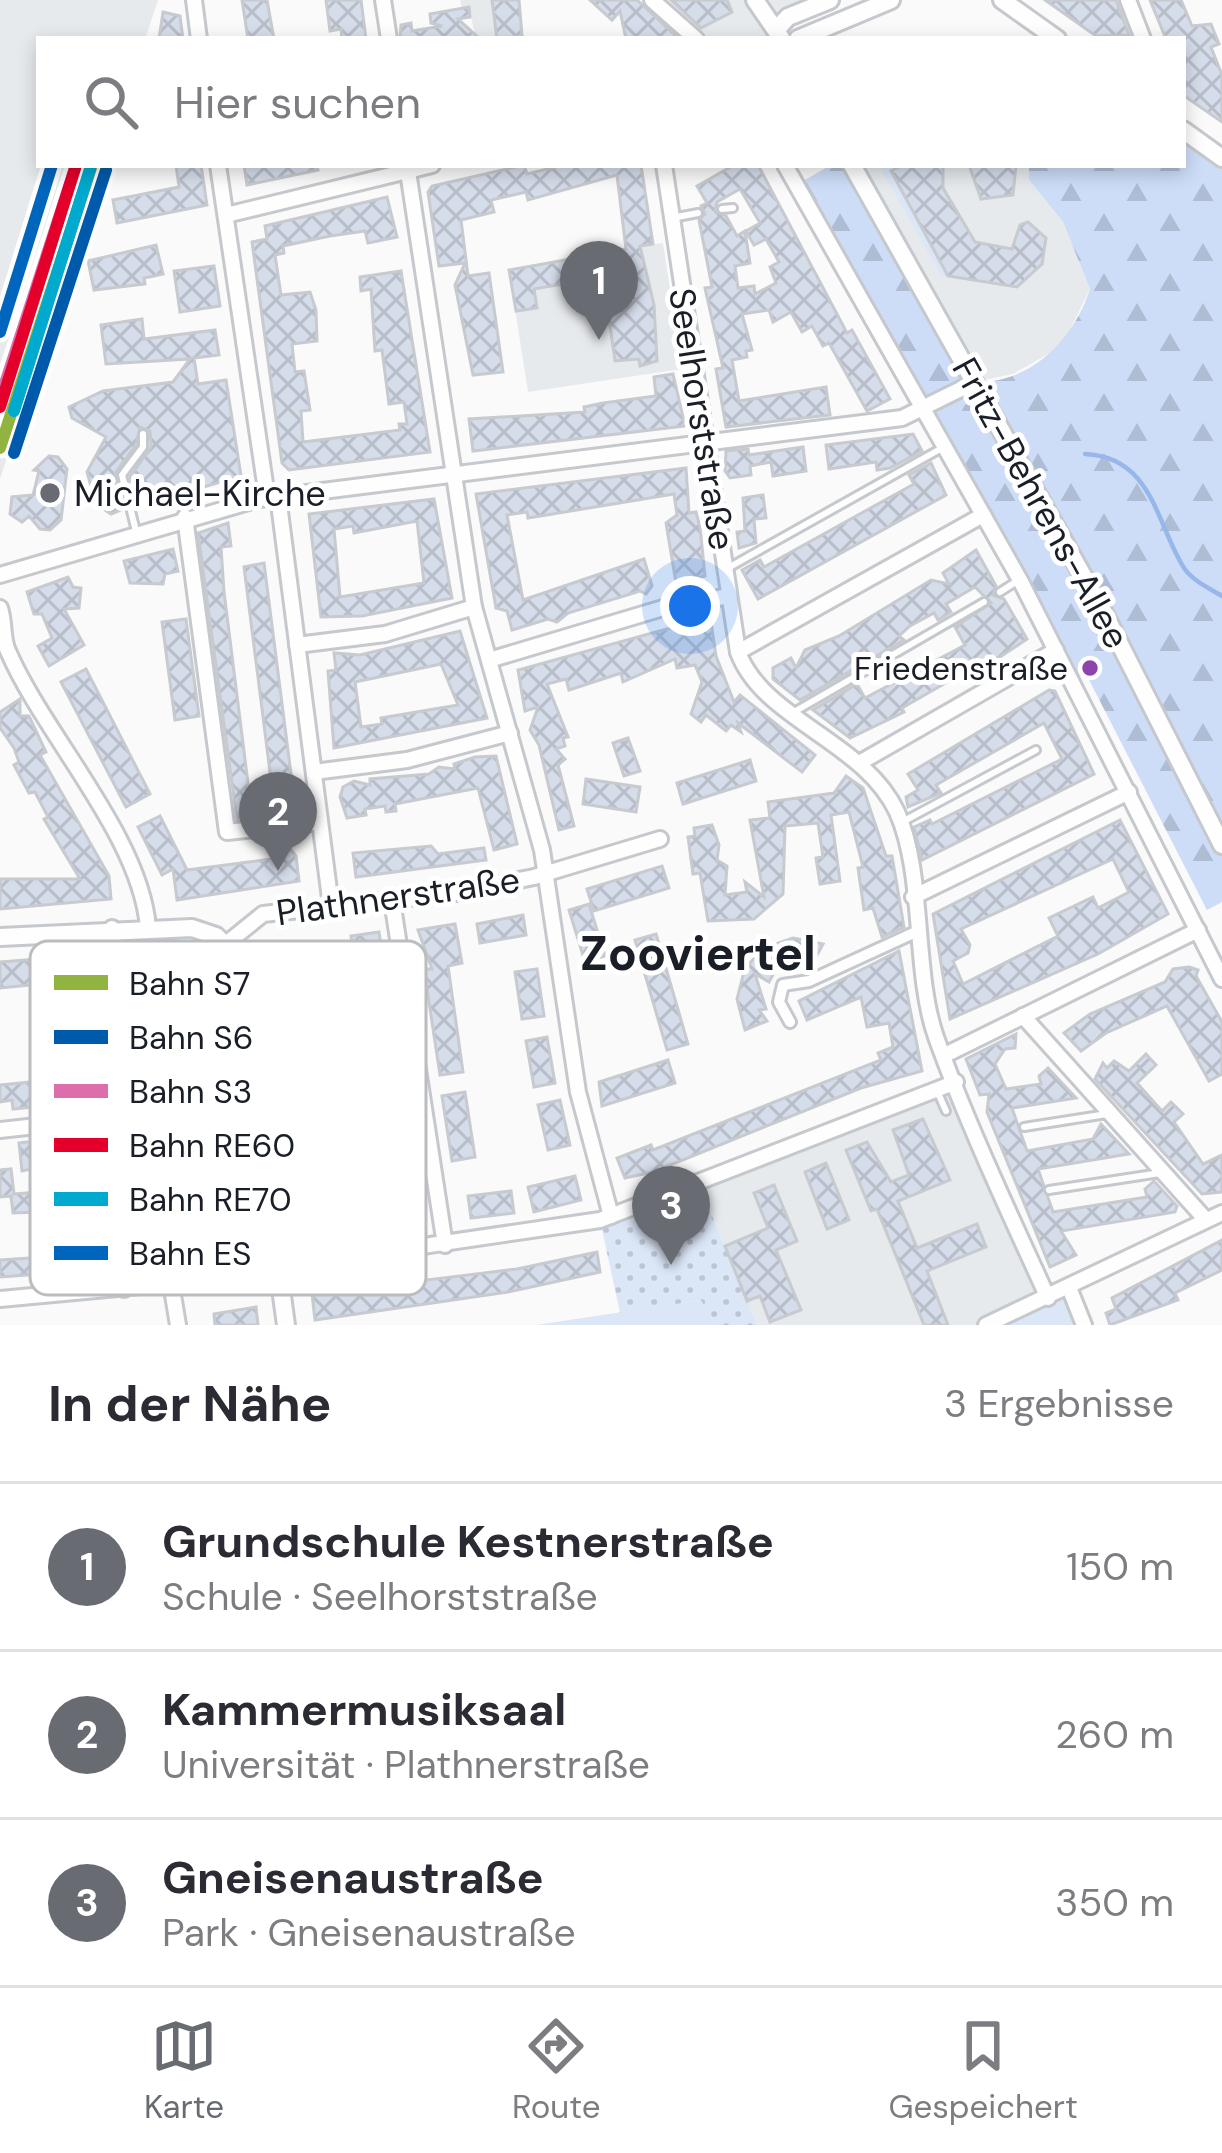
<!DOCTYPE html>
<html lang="de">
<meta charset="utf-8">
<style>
body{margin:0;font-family:"DM Sans",sans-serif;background:#f2f2f3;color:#2b2b33}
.you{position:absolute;left:690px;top:606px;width:42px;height:42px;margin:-30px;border:9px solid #fff;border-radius:50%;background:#1a73e8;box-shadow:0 0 0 18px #1a73e833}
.badge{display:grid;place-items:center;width:78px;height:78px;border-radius:50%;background:#686b71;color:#fff;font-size:39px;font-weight:700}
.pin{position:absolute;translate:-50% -99px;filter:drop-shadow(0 3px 6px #0008)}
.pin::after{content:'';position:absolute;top:63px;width:42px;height:36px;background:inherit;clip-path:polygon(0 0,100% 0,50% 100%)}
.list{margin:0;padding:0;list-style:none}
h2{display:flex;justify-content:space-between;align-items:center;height:156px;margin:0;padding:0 48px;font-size:51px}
h2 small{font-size:39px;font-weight:400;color:#7c7c81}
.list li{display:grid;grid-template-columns:78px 1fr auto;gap:36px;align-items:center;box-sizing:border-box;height:168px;padding:0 48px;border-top:3px solid #e1e1e2}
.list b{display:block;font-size:45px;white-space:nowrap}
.list p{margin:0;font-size:39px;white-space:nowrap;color:#7c7c81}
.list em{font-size:39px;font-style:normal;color:#7c7c81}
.icon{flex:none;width:66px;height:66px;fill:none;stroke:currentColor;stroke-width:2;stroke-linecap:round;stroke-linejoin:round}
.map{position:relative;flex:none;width:1222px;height:1325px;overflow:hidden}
.search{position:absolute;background:#fff;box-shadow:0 6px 18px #0003;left:36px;right:36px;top:36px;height:132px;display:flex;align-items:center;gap:30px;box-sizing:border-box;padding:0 42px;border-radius:0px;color:#7c7c81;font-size:45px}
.sheet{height:660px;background:#fff}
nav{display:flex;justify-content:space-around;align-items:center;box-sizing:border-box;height:168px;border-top:3px solid #e1e1e2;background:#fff;font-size:33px;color:#7c7c81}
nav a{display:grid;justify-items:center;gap:6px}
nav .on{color:#686b71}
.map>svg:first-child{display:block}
.built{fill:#e7eaed}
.grass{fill:#dbe6f7}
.forest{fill:url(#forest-firs)}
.park{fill:url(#park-dots)}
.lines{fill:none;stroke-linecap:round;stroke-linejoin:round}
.stream{stroke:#97b7eb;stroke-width:4.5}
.building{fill:url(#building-cross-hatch);stroke:#c7cace;stroke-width:3;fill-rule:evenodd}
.service-casing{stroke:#c5c8cc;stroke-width:12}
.pedestrian-casing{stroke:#c5c8cc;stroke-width:16}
.minor-casing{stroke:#c5c8cc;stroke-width:20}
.tertiary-casing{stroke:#c5c8cc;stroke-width:22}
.service{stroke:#fefefe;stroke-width:6}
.pedestrian{stroke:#fefefe;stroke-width:10}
.minor{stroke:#fefefe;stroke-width:14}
.tertiary{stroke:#fefefe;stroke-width:16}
.rail-1-casing{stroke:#fff;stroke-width:21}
.rail-2-casing{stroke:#fff;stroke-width:21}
.rail-3-casing{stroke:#fff;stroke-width:21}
.rail-4-casing{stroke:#fff;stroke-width:21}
.rail-5-casing{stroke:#fff;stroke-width:21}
.rail-6-casing{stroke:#fff;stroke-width:21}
.rail-1{stroke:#90b43f;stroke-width:12}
.rail-2{stroke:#005aab;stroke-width:12}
.rail-3{stroke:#db6eab;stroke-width:12}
.rail-4{stroke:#e4002b;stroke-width:12}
.rail-5{stroke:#00a9ce;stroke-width:12}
.rail-6{stroke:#0065bd;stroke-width:12}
.poi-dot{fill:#686b71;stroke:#fff;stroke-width:4.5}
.bus-dot{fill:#8e44ad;stroke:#fff;stroke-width:4.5}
.labels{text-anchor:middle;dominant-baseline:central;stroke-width:10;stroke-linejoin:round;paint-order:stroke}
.bus-label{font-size:33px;fill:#191e27;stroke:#fff;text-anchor:end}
.street-label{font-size:36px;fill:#191e27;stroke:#fff}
.poi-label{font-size:36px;fill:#191e27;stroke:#fff;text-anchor:start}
.district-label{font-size:48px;font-weight:bold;fill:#191e27;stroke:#fff}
.key{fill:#fff;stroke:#babcbe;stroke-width:3}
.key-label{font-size:33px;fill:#191e27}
</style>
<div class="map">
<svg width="1222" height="1325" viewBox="0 0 1222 1325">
<defs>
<pattern id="forest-firs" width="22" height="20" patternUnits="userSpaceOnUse" patternTransform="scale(3)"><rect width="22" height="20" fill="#cdddf7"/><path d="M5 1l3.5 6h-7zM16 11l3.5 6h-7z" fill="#afbdd4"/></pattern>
<pattern id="park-dots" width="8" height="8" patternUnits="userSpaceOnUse" patternTransform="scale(3)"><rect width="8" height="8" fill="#dbe6f7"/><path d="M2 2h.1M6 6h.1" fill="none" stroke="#bbc5d4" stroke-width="1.8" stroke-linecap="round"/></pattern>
<pattern id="building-cross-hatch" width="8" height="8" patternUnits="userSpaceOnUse" patternTransform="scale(3)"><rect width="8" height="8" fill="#d6ddea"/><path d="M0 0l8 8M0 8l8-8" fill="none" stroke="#b7bdc9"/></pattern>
</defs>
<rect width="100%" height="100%" fill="#fafafa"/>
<g class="built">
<polygon points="0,0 158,0 145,39 39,39 39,165 103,165 0,479"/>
<polygon points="460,0 492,0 491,5 502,10 516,10 522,36 476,39 469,8 462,8"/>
<polygon points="652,0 830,0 769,39 696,39"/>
<polygon points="852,165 1029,165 1029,180 1063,222 1090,289 1062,346 1013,374 975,382"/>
<polygon points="663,243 682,369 528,392 509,270"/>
<polygon points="956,1082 1048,1298 986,1325 757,1325 699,1184"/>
</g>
<g class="grass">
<polygon points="879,165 901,165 891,172 948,276 942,277"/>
<polygon points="1070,1290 1084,1325 986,1325"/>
<polygon points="702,1300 716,1325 536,1325"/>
</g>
<path class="forest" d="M 1183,130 L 1222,158 L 1222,902 L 1207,910 L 1086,674 L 1072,680 L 796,185 L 831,165 L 852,165 L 974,382 C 1031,384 1074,339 1090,289 L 1063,222 L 1029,180 L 1029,165 L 1183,165 Z"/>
<polygon class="park" points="699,1184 757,1325 716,1325 701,1300 620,1313 600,1220"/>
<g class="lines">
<path class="stream" d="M 1085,454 C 1153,457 1156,524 1184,568 C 1193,581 1209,588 1222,596"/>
</g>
<g class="building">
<polygon points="242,0 267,0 274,39 248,39"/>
<polygon points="326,0 361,0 366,39 342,39 341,29 330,31"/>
<polygon points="492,0 519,0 522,36 497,39"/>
<polygon points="590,0 637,0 679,39 626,39 620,11 612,20"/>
<polygon points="671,0 727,0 732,12 701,28"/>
<polygon points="1045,0 1116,0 1129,35 1096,36"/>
<polygon points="1150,0 1181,0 1192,26 1211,24 1219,44 1211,47 1222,75 1222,122 1183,95 1183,39 1166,39"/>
<polygon points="469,7 470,17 458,19 480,39 400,39 401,25 411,23 412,31 442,26 431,23 430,14"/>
<polygon points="163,12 180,16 183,39 159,39"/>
<polygon points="176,165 201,165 207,205 117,223 113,200 179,187"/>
<polygon points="244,165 317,165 318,170 247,185"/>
<polygon points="524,165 527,174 564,165 641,165 653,244 640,246 654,305 657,361 640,366 639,359 615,361 603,277 534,289 537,308 516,311 509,270 626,249 617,175 528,200 526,192 491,200 494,212 461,220 468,276 489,273 503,372 473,375 455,285 465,263 439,266 428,192 432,186"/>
<path d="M 734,165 L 758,165 L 847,333 L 852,330 L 890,399 L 867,411 L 829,343 L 823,346 L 812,326 L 802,332 L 791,312 L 773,322 L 769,310 L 742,314 L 752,350 L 746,351 L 747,357 L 732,360 L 739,401 L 826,387 L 830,415 L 726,427 L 716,369 L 723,368 L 705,288 L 712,287 L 699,220 L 705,214 L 701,206 L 707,203 L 697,186 ZM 740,189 L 760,223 L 746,231 L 754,245 L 766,239 L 779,262 L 770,267 L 776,283 L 755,294 L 754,286 L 738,288 L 735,266 L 750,263 L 745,231 L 737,236 L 726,216 L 715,211 L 717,202 Z"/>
<polygon points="903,165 943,165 943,188 975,242 1012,249 1020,225 1028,222 1046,238 1042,264 1017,287 948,276 891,171"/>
<polygon points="969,165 1016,165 1013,195 981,199"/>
<polygon points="387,197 397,237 368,243 365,231 330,236 283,246 284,253 275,255 281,295 310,292 316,310 317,341 292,344 295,372 304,371 310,410 301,411 303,442 400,430 399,424 407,424 404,402 389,404 382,350 375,351 371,289 361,291 360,277 401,271 430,452 289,470 282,463 252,242 267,239 265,226"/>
<polygon points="156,245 163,274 144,278 145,284 94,290 88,261"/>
<polygon points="214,266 220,306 180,312 174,271"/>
<polygon points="142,319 144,339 215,330 219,355 194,358 198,384 226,380 241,476 140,506 130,477 151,447 150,431 140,427 136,445 115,473 123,509 111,514 96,504 87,472 106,437 72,418 69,407 103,391 173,382 190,359 106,364 101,325"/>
<polygon points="673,374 685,426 473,451 469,419 585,412 584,407 603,403 656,396 654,377"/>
<polygon points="913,434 922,451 890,468 877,470 876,462 829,469 826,445"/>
<polygon points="803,447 806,471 773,476 771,462 750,466 751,475 730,478 725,471 726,451 748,449 749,455"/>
<polygon points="49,456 58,457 67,469 61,520 50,530 40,529 29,516 22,522 10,514 12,497 33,495 39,471 34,470"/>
<polygon points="931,463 946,495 758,599 742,570 760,560 764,567 914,484 909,475"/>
<polygon points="686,468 689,513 696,512 700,527 705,576 676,583 666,523 677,515 674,494 528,518 527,512 507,515 523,600 644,559 652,586 646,594 640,591 568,613 557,622 548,619 512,630 507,611 496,608 476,494"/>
<polygon points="763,495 766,518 754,519 756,543 739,548 737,532 745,531 743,498"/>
<path d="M 434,499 L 452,598 L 362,616 L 321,617 L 309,514 ZM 417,521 L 424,583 L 340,597 L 334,529 L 353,526 L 354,533 Z"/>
<polygon points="228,523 231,546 221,547 224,592 249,791 272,788 244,567 264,563 296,813 237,820 198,533"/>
<polygon points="173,549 178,571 165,574 163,584 130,583 124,561"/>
<polygon points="976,550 996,586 993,595 1004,599 1027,639 997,659 986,665 984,661 902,708 904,712 850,738 813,710 857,684 865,698 965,645 955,627 991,603 975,587 946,604 951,612 938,620 934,613 910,626 899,636 904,640 800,700 773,679 773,668 791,658 796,668 805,650 839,636 931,580 949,584 943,573"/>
<polygon points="68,577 73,587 81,588 79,608 64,609 84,645 49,666 38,646 52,638 42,614 34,614 27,592"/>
<polygon points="696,616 711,622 716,656 734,702 740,695 815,755 802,772 738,723 741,732 731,725 726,731 706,715 701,722 691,714 702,682 695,665 677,668 675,659 623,682 621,673 569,690 566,679 547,684 568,737 563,738 565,746 556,749 565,759 558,765 574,826 559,830 539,745 530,730 538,707 525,711 518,670 685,624 684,619"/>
<polygon points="186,619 199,716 175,720 162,622"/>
<path d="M 460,631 L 487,718 L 334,748 L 328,671 L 336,670 L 334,653 L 360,655 ZM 441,664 L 458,705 L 381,718 L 382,724 L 361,727 L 355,682 Z"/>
<polygon points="86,669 150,794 126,807 61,682"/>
<polygon points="1049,690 1055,691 1094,774 922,860 914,827 930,820 932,824 1062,759 1044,723 936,785 941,793 908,807 906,797 918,790 908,774"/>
<polygon points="20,699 20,716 29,716 46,752 40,755 109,876 111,899 0,909 0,879 80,879 44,819 48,817 35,792 29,793 14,765 19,762 14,748 0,728 0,712"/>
<polygon points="628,738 640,771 624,776 613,743"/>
<polygon points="496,756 517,844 494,850 478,788 395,804 396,811 386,812 385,806 365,809 366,815 347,818 340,797 343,787 354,781 370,785 370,779 429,774 439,767 455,769 454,764 475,757"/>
<polygon points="750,760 756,781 683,804 677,783"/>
<polygon points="846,776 863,788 886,856 892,856 904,927 882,937 873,908 864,910 858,868 863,867 849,812 831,815 840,881 820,884 816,858 823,857 818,823 785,826 783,894 754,919 708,921 700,873 693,874 688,837 695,836 694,828 712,825 719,845 717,860 727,866 725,895 747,892 745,882 764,897 750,820 770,818 768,802 834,793"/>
<polygon points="586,779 640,787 636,812 583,804"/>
<polygon points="160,816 187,870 279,858 278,847 288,846 296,856 299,881 177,900 173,869 162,875 138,827"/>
<path d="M 1120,820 L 1168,914 L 1098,954 L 950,1019 L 933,914 ZM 1113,859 L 1129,892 L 1098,908 L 1093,897 L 1049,918 L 1058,936 L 963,984 L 953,961 L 968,953 L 970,945 L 961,929 Z"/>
<polygon points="431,846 438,854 484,848 486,860 356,877 353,853"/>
<polygon points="662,866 669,888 594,911 587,889"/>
<polygon points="589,904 605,956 585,962 569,910"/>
<polygon points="523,915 526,935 480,943 477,924"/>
<polygon points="455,924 462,963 448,966 463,1072 440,1075 424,969 432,969 418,930"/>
<polygon points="379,932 393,1026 365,1030 351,936"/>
<polygon points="656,934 688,1044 667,1050 635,940"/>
<polygon points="793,938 823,944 812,964 799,958 790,967 786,951 769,982 755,974 766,1009 759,1010 767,1021 745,1030 737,999 745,968 764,948"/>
<polygon points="899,951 922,1071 861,1088 653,1172 625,1178 617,1158 651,1145 653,1150 881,1060 878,1053 893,1047 889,1023 867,1027 861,997 807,1020 799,1001"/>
<polygon points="49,958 51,983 0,988 0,962"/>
<polygon points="1189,967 1198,970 1196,976 1222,1022 1222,1074 1209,1081 1167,1006 1106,1033 1081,1051 1064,1033 1090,1014 1165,982 1173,969"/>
<polygon points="537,969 544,1016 522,1019 515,972"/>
<polygon points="1016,1034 1015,1048 1005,1049 995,1064 1006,1089 1041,1084 1039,1076 1048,1068 1076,1098 1012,1108 1027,1151 1093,1139 1101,1124 1129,1154 1038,1169 1053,1212 1147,1197 1145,1189 1154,1181 1177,1206 1175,1212 1061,1231 1076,1255 1050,1267 987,1112 989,1094 980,1095 966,1059"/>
<polygon points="547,1037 555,1083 534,1087 526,1041"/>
<polygon points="1146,1054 1156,1065 1137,1083 1162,1111 1171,1102 1183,1114 1174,1122 1203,1164 1222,1155 1222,1192 1202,1194 1095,1079 1103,1063 1107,1068 1114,1061 1129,1071"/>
<polygon points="668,1060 675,1083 602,1106 599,1082"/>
<polygon points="61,1079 63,1104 13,1109 12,1100 0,1102 0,1085"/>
<polygon points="465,1092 475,1157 452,1161 442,1096"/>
<polygon points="560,1100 570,1145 548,1150 538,1105"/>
<polygon points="923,1119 950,1180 898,1201 917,1248 977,1224 986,1247 927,1271 948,1325 924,1325 877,1209 871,1211 846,1150 867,1142 891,1182 909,1175 893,1130"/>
<polygon points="94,1133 98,1169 70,1166 69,1161 22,1171 19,1143"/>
<polygon points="826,1163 849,1220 827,1229 805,1172"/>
<polygon points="11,1169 14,1194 37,1192 39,1212 13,1213 11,1196 0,1197 0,1170"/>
<polygon points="575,1176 581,1200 534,1212 528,1187"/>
<polygon points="774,1185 797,1241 776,1250 801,1310 770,1322 760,1296 747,1301 725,1246 768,1228 754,1193"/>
<polygon points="511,1191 514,1213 471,1218 468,1196"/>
<polygon points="93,1192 111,1269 0,1277 0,1260 75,1255 69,1194"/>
<polygon points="1222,1240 1222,1270 1175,1293 1178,1300 1110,1325 1106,1313 1116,1309 1112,1298"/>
<polygon points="597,1252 600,1272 508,1292 315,1320 312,1294 517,1269"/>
<polygon points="256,1307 258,1325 215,1325 214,1314"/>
</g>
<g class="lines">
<defs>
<g id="service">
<polyline points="722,209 733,208"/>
<polyline points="672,218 698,213"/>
<polyline points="136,531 122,475 143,447 143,434"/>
<polyline points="728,568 942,448"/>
<polyline points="1000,592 1017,581"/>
<polyline points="794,712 984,602"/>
<polyline points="904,821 1036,750"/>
<polyline points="938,1093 946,1111"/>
<polyline points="1024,1127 1107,1114"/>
<polyline points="1049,1190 1160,1173"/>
</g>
<polyline id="pedestrian" points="790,1022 779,1002 783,985 809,981 918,931"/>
<g id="minor">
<polyline points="194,0 199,39"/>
<polyline points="383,0 389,39"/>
<polyline points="652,0 696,39"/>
<polyline points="1128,0 1143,39"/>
<polyline points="218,165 267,497"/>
<polyline points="407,165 474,607 542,850 578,1092 611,1216"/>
<path d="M 664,165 L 738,652 C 763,720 864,741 897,812 C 925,874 913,972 936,1037 C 966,1121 1011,1217 1048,1298"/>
<polyline points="785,165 1020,580 1222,979"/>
<polyline points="226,215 432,165"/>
<polyline points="278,496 331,906"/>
<polyline points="185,517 227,832 320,822"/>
<polyline points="0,575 259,499 902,418 975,382"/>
<path d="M 0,608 C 5,624 2,638 8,651 C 44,735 140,835 148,927"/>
<polyline points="297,645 385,634 474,607"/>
<polyline points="738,652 983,515"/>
<polyline points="489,660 663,608 729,596"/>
<polyline points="861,762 1056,650"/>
<polyline points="314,772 407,760 510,733"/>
<polyline points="913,897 1129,792"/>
<polyline points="392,900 445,1245"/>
<polyline points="112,928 126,1098"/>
<polyline points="226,944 263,914 455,893 534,877 660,839"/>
<polyline points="1023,1016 1206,1220"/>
<polyline points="945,1055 1198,930"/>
<polyline points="108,1118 124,1289"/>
<polyline points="0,1130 108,1118 126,1098 255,1084"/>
<polyline points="171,1283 178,1325"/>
<polyline points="1070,1290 1084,1325"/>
<polyline points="0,1299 171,1283 600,1220 956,1082"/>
<polyline points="986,1325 1222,1213"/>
</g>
<g id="tertiary">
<polyline points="755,0 781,38"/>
<polyline points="1002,0 1057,39"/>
<polyline points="776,30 788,17 830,0"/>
<polyline points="798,39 891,0"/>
<polyline points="1183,130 1222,158"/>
<polyline points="852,165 1104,613 1222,845"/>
<polyline points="0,937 192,928 216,936 235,955 286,1325"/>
</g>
</defs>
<use href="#service" class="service-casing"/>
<use href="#pedestrian" class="pedestrian-casing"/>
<use href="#minor" class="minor-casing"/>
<use href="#tertiary" class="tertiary-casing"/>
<use href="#service" class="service"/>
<use href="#pedestrian" class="pedestrian"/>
<use href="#minor" class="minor"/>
<use href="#tertiary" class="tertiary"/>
<defs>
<polyline id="rail-1" points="0,448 92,165"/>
<polyline id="rail-2" points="14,453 106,170"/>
<polyline id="rail-3" points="0,399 76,165"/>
<polyline id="rail-4" points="0,407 76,165"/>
<polyline id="rail-5" points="14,411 90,169"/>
<polyline id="rail-6" points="0,332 52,165"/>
</defs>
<use href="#rail-1" class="rail-1-casing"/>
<use href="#rail-2" class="rail-2-casing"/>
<use href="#rail-3" class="rail-3-casing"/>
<use href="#rail-4" class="rail-4-casing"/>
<use href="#rail-5" class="rail-5-casing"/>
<use href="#rail-6" class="rail-6-casing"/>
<use href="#rail-1" class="rail-1"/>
<use href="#rail-2" class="rail-2"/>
<use href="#rail-3" class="rail-3"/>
<use href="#rail-4" class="rail-4"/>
<use href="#rail-5" class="rail-5"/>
<use href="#rail-6" class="rail-6"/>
</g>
<circle class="poi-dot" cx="50" cy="493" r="12"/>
<circle class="bus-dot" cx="1090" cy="668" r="10"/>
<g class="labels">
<g class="bus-label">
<text x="1068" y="668">Friedenstraße</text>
</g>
<g class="street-label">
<text transform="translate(702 419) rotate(81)">Seelhorststraße</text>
<text transform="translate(1041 503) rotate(61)">Fritz-Behrens-Allee</text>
<text transform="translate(398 896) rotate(-8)">Plathnerstraße</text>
</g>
<g class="poi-label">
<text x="74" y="493">Michael-Kirche</text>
</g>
<g class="district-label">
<text x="698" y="953">Zooviertel</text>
</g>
</g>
<rect x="30" y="941" width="396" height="354" rx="18" class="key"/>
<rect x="54" y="975" width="54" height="15" fill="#90b43f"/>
<rect x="54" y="1030" width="54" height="14" fill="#005aab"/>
<rect x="54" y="1084" width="54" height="14" fill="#db6eab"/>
<rect x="54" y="1138" width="54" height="14" fill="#e4002b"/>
<rect x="54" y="1192" width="54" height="14" fill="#00a9ce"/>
<rect x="54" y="1246" width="54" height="14" fill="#0065bd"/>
<g class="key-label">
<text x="129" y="995">Bahn S7</text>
<text x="129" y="1049">Bahn S6</text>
<text x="129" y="1103">Bahn S3</text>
<text x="129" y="1157">Bahn RE60</text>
<text x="129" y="1211">Bahn RE70</text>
<text x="129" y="1265">Bahn ES</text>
</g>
</svg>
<div class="you"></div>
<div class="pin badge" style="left:599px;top:340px">1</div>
<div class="pin badge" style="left:278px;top:871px">2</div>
<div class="pin badge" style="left:671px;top:1265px">3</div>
<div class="search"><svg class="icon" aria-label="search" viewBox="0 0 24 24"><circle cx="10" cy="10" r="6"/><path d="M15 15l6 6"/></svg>Hier suchen</div>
</div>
<section class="sheet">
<h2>In der Nähe<small>3 Ergebnisse</small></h2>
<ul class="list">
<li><span class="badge">1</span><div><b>Grundschule Kestnerstraße</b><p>Schule · Seelhorststraße</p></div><em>150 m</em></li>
<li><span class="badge">2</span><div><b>Kammermusiksaal</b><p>Universität · Plathnerstraße</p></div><em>260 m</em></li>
<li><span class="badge">3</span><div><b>Gneisenaustraße</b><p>Park · Gneisenaustraße</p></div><em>350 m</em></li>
</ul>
</section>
<nav>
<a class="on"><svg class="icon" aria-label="map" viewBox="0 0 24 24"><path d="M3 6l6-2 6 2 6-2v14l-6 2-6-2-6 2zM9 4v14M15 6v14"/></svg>Karte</a>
<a><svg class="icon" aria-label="directions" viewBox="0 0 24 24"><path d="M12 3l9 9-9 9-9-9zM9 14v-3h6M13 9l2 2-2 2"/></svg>Route</a>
<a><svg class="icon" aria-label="saved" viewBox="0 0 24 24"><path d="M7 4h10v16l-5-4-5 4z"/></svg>Gespeichert</a>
</nav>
